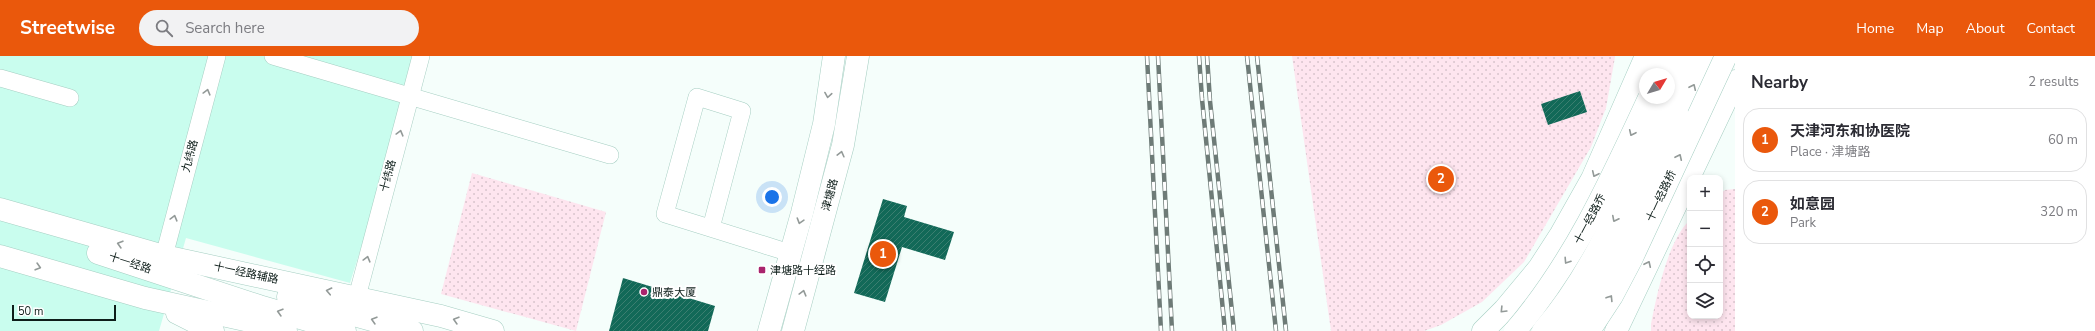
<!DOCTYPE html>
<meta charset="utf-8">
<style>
body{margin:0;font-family:"Nunito Sans","Noto Sans SC",sans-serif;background:#f2f2f3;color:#2b2b33}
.controls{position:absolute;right:12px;bottom:12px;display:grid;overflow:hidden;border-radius:8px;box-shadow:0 2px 6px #0003}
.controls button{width:36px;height:36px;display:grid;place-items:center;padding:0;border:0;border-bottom:1px solid #e1e1e2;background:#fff;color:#2b2b33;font:20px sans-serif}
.compass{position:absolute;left:1639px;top:12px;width:36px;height:36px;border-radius:50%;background:#fff;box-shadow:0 2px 6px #0003;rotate:52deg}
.scale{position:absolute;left:12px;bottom:10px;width:104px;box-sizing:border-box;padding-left:4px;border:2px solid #0e1e1a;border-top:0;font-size:11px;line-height:14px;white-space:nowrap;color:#0e1e1a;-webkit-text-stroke:3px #fff;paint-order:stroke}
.you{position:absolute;left:772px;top:141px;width:14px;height:14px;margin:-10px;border:3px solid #fff;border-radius:50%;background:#1a73e8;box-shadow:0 0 0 6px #1a73e833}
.badge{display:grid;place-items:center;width:26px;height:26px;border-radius:50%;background:#ea580c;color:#fff;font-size:13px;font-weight:700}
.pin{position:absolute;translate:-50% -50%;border:2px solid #fff;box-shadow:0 1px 4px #0006}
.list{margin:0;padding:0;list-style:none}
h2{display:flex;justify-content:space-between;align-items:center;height:52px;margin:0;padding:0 16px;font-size:17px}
h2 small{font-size:13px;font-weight:400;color:#7c7c81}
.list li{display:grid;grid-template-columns:26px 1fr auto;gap:12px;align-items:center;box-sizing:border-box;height:64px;margin:0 8px 8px;padding:0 8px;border:1px solid #e1e1e2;border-radius:16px}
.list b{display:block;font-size:15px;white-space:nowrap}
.list p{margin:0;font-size:13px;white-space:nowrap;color:#7c7c81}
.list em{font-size:13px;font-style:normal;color:#7c7c81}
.icon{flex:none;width:22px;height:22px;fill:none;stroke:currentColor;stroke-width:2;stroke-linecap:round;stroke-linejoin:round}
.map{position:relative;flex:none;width:1735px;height:275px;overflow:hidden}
header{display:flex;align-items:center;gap:24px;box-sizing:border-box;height:56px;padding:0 20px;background:#ea580c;color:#fff}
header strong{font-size:19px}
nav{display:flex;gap:22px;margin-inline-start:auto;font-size:14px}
.search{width:280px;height:36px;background:#f2f2f3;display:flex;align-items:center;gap:10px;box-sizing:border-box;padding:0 14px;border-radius:22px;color:#7c7c81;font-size:15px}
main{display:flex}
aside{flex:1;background:#fff}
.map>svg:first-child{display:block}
.built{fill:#c9fdee}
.park{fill:url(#park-dots)}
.building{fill:url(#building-hatch)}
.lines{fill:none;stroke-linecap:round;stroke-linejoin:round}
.minor-casing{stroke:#a5cec2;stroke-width:18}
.major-casing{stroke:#a5cec2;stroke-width:23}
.minor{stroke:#fff;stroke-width:17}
.major{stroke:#fff;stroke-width:22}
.rail-casing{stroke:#6e7b77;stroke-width:4.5}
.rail{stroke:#fff;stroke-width:3;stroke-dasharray:9;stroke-linecap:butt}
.major-bridge-casing{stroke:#a5cec2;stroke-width:23;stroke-linecap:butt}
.major-bridge{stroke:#fff;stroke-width:22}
.oneway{stroke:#939a98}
.poi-dot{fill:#a9246d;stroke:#fff;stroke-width:1.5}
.labels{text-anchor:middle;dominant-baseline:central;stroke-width:4;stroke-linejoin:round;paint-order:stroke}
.street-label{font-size:11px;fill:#0e1e1a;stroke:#fff}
.poi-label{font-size:11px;fill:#0e1e1a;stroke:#fff;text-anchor:start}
</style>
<header>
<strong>Streetwise</strong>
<div class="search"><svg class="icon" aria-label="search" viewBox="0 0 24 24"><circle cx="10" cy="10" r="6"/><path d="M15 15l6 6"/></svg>Search here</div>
<nav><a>Home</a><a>Map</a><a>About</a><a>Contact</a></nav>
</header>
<main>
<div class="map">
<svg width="1735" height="275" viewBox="0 0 1735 275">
<defs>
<pattern id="park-dots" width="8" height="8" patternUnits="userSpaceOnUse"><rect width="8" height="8" fill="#fee5ef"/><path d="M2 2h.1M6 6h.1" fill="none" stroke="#d8c4cc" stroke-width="1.8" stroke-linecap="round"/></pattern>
<pattern id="building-hatch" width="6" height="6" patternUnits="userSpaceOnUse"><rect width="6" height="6" fill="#126958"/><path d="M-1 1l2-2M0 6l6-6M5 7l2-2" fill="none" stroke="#3b7e70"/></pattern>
</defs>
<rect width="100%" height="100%" fill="#f5fefb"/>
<polygon class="built" points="0,0 421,0 350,227 186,182 159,275 0,275"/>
<g class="park">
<polygon points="1292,0 1615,0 1615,1 1606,52 1591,91 1524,206 1482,246 1441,269 1424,275 1331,275"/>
<polygon points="472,117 606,156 576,275 441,238"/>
<path d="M 1735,133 L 1735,275 L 1651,275 L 1651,268 C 1657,238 1668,184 1690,164 L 1690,260 L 1720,260 L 1720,138 L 1725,134 Z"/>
</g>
<g class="building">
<polygon points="1580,35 1587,56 1548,69 1541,48"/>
<polygon points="883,143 907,150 904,161 954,176 945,204 902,191 885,246 854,237"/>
<polygon points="623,222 715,250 708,275 609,275"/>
</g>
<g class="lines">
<defs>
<g id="minor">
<polyline points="273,0 610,99"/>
<polyline points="0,22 70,42"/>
<polyline points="711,172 742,55 697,41 665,158 790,197"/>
<polyline points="164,200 217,0"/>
<polyline points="357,241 421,0"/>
</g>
<g id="major">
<polyline points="1660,18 1668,0"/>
<polyline points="1669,42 1689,0"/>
<polyline points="1679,61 1708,0"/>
<polyline points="0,153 164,200 441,260 493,275"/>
<polyline points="98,197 259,250 345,275"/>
<polyline points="0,200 145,242 254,266 286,275"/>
<polyline points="288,241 412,275"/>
<polyline points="177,257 213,275"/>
<polyline points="769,275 802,157 824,68 834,0"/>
<polyline points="793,275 843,89 858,0"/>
<polyline points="1483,275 1504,254 1539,212 1561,178 1592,123 1646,0"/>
<polyline points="1616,275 1735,25"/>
</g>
</defs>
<use href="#minor" class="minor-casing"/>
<use href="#major" class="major-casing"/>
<use href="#minor" class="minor"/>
<use href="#major" class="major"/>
<defs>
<g id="rail">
<polyline points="1147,0 1161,275"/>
<polyline points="1158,0 1172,275"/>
<polyline points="1199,0 1202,43 1225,275"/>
<polyline points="1207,0 1210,45 1234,275"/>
<polyline points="1247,0 1276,275"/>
<polyline points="1257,0 1286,275"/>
</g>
</defs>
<use href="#rail" class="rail-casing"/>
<use href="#rail" class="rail"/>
<defs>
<g id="major-bridge">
<path d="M 1515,275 C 1574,206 1611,124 1649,42"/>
<path d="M 1543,275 C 1600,209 1628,128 1665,51"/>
<path d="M 1564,275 C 1614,217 1647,131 1679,61"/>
<polyline points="1589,275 1612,240 1631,204 1726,0"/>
</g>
</defs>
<use href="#major-bridge" class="major-bridge-casing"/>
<use href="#major-bridge" class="major-bridge"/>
</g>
<defs><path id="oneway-chevron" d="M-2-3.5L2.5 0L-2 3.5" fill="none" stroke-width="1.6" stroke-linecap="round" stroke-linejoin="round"/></defs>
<g class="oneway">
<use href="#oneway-chevron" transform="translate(1693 31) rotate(-65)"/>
<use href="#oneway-chevron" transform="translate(207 36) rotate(-75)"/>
<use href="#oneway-chevron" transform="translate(828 39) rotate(99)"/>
<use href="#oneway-chevron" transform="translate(400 77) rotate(-75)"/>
<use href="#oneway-chevron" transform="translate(1632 77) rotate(115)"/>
<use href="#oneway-chevron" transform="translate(841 98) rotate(-76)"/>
<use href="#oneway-chevron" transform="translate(1679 101) rotate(-65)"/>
<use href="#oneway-chevron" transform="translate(1595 118) rotate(115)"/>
<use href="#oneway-chevron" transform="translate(174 162) rotate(-75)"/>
<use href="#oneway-chevron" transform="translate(1615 163) rotate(117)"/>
<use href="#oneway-chevron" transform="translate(800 165) rotate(107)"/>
<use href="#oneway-chevron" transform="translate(120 188) rotate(-164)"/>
<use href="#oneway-chevron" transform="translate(367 203) rotate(-75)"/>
<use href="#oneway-chevron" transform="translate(1567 205) rotate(123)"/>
<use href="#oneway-chevron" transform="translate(1648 208) rotate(-65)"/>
<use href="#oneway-chevron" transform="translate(38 211) rotate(16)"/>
<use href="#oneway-chevron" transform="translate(329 235) rotate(-168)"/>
<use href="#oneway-chevron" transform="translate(803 237) rotate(-75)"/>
<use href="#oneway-chevron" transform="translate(1610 242) rotate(-58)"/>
<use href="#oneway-chevron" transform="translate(1503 254) rotate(134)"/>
<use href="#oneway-chevron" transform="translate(280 256) rotate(-164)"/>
<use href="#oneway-chevron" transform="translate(374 264) rotate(-164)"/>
<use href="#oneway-chevron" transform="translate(456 264) rotate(-164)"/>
</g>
<g class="poi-dot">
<rect x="758" y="210" width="8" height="8" rx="2"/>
<circle cx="644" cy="236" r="4"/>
</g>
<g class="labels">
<g class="street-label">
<text transform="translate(190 100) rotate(-75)">九纬路</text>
<text transform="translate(388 120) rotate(-75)">十纬路</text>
<text transform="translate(830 139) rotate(-75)">津塘路</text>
<text transform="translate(1661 140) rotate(-65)">十一经路桥</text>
<text transform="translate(1590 163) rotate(-62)">十一经路乔</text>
<text transform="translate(130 207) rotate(18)">十一经路</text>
<text transform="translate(246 217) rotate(12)">十一经路辅路</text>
</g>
<g class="poi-label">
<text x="770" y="214">津塘路十经路</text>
<text x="652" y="236">鼎泰大厦</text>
</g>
</g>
</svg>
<div class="controls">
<button>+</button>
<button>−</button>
<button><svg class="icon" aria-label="locate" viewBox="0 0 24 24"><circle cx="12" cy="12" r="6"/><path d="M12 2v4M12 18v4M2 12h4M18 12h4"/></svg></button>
<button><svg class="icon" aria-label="layers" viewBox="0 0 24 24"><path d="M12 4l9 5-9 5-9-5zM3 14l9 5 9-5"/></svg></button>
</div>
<svg class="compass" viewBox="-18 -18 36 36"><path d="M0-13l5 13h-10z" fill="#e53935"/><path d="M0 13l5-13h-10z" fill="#7c7c81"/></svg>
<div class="scale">50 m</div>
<div class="you"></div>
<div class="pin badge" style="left:883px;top:198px">1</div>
<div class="pin badge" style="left:1441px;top:123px">2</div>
</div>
<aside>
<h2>Nearby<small>2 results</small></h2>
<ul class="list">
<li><span class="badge">1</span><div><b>天津河东和协医院</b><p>Place · 津塘路</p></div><em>60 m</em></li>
<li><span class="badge">2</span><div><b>如意园</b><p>Park</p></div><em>320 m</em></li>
</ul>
</aside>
</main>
